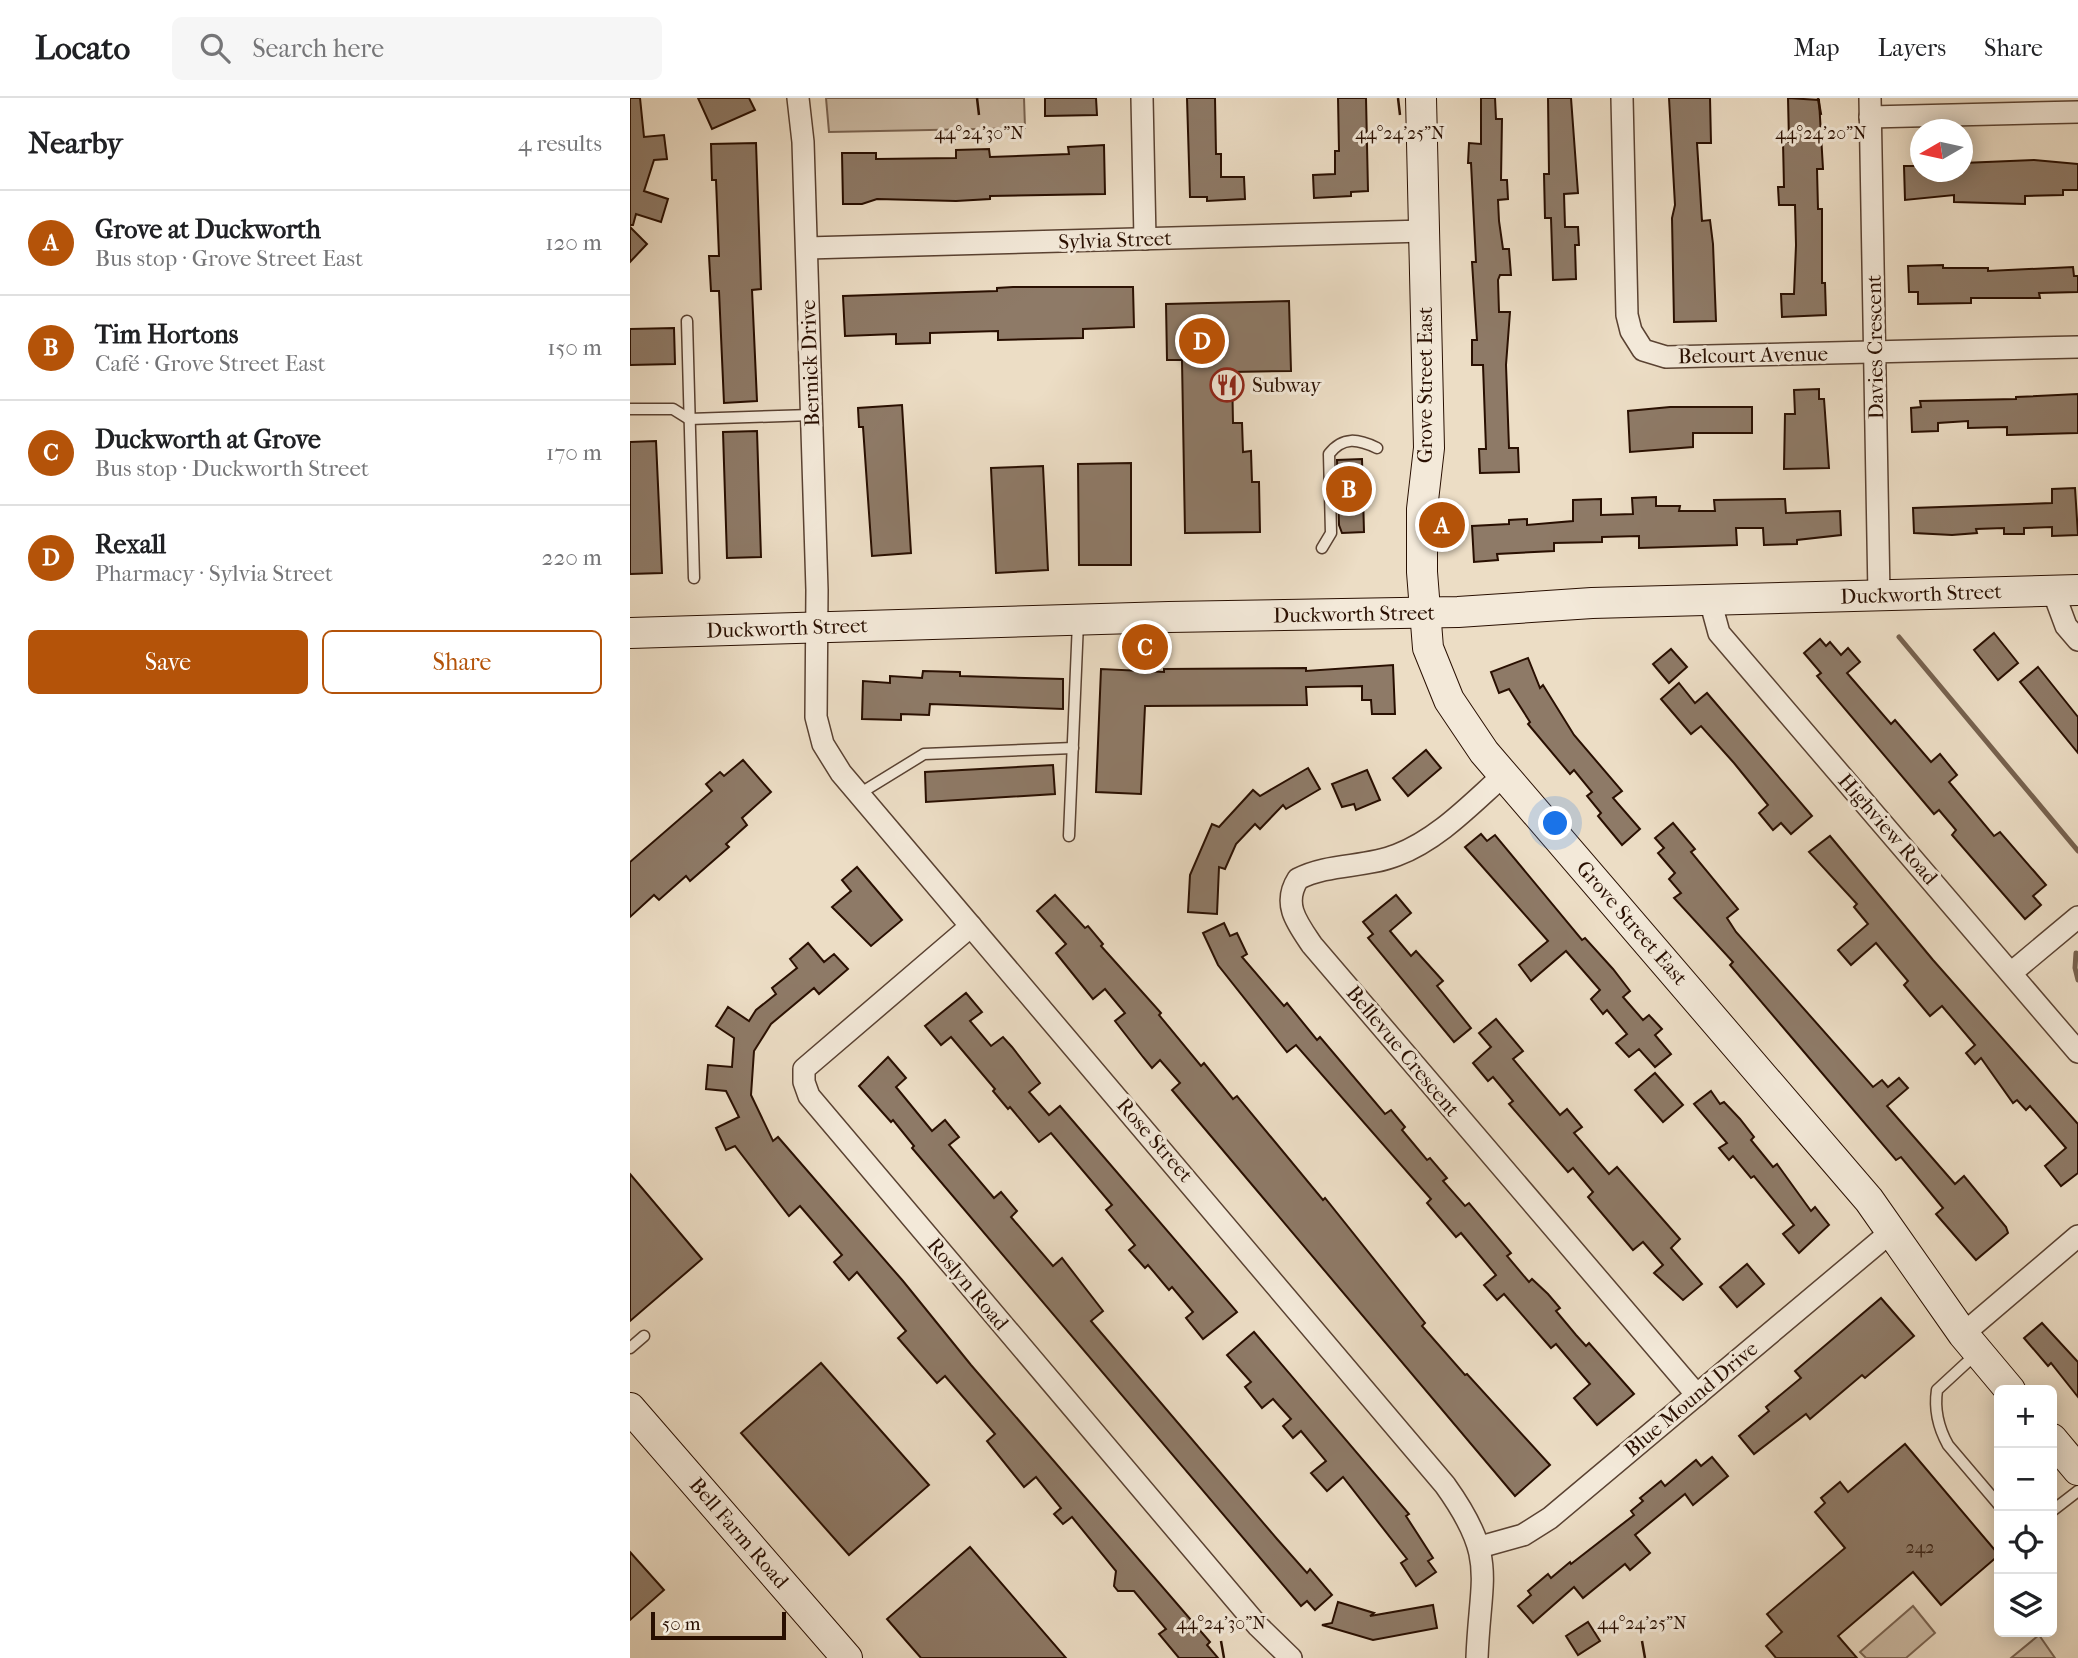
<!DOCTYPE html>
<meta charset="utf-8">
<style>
body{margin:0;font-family:"IM FELL French Canon",serif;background:#f6f6f6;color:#202124}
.controls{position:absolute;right:21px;bottom:21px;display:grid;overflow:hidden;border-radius:10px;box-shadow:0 4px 18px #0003}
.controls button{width:63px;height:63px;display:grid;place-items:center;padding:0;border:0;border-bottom:2px solid #e0e0e0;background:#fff;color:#202124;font:35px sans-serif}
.compass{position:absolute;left:1280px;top:21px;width:63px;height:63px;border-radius:50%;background:#fff;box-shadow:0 4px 18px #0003;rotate:261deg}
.scale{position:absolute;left:21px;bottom:18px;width:135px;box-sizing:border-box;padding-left:7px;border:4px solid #290f01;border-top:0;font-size:19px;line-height:24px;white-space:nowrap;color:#290f01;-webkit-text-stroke:5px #f3e9d9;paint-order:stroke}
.you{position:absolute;left:926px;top:726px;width:24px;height:24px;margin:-18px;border:5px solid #fff;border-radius:50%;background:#1a73e8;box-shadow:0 0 0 10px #1a73e833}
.badge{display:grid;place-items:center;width:46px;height:46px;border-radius:50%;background:#b45309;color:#fff;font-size:23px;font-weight:700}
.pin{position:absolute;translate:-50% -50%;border:4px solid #fff;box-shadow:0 2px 7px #0006}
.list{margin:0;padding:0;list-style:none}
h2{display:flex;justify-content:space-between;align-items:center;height:91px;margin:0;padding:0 28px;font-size:30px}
h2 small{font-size:23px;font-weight:400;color:#757577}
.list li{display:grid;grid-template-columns:46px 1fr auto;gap:21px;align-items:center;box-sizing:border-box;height:105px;padding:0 28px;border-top:2px solid #e0e0e0}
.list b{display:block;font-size:26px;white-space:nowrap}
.list p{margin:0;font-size:23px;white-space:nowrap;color:#757577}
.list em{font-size:23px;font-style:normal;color:#757577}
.actions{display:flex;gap:14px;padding:21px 28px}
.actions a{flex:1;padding:16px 0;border:2px solid #b45309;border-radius:10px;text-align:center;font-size:24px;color:#b45309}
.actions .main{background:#b45309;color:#fff}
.icon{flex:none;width:38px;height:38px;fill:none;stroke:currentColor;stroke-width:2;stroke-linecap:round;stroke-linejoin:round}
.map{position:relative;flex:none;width:1448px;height:1560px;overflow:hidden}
header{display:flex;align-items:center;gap:42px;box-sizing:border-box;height:98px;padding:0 35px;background:#fff;border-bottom:2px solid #e0e0e0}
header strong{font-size:33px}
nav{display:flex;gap:38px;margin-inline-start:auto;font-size:24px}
.search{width:490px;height:63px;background:#f6f6f6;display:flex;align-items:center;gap:18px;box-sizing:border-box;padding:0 24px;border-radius:10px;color:#757577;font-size:26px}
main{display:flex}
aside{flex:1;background:#fff}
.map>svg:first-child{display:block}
.green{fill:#cbbaa4;stroke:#7a6452;stroke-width:2}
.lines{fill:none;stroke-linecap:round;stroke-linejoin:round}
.stream{stroke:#76614e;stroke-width:5}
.building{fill:#8e7a67;stroke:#290f01;stroke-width:2}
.lane-casing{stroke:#5a4232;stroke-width:13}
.street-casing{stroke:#5a4232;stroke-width:24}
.secondary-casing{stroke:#290f01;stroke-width:32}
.lane{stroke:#f3e9d9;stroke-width:10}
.street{stroke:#f3e9d9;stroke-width:21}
.secondary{stroke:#f3e9d9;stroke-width:30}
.ticks{fill:none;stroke:#290f01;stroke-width:2.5}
.labels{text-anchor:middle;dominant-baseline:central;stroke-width:6;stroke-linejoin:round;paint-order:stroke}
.number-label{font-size:18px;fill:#422a1a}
.street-label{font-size:21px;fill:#290f01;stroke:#f3e9d9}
.poi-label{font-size:21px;fill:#290f01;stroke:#f3e9d9;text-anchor:start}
.ticks-label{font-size:18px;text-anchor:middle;fill:#290f01;stroke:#f3e9d9;stroke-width:6;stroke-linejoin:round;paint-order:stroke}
</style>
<header>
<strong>Locato</strong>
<div class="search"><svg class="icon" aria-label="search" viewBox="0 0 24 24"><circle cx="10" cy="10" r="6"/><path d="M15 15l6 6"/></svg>Search here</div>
<nav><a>Map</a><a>Layers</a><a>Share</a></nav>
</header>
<main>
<aside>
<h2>Nearby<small>4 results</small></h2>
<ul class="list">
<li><span class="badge">A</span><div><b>Grove at Duckworth</b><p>Bus stop · Grove Street East</p></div><em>120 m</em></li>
<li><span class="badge">B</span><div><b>Tim Hortons</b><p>Café · Grove Street East</p></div><em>150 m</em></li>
<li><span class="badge">C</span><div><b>Duckworth at Grove</b><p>Bus stop · Duckworth Street</p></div><em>170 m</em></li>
<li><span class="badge">D</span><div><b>Rexall</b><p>Pharmacy · Sylvia Street</p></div><em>220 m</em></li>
</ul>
<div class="actions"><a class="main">Save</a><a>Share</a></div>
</aside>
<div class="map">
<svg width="1448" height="1560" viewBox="0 0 1448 1560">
<rect width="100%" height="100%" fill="#ecddc5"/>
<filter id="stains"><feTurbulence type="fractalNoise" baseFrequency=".00286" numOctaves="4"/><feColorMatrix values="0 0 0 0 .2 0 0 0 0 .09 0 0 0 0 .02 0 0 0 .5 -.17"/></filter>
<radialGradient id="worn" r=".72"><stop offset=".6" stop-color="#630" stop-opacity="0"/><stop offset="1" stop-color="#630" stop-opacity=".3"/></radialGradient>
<g class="green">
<polygon points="196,0 394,0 395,30 199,34"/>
<polygon points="1283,1508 1305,1535 1276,1560 1236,1560 1230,1554"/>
<polygon points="1409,1537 1425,1560 1381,1560"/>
</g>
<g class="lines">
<g class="stream">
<polyline points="1269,539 1448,753"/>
<polyline points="1446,855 1445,870 1448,882"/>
</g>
</g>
<g class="building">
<polygon points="0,0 10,0 14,39 34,37 37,61 24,62 14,93 38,101 31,124 6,116 3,127 0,127"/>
<polygon points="68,0 119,0 125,12 82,31"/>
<polygon points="415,0 466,0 467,17 415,18"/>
<polygon points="557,0 585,0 586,56 591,56 591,79 614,79 615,101 577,103 577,99 560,99"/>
<polygon points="708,0 736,0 738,93 721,94 721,98 684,100 683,77 705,76 705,53 709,53"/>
<polygon points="851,0 865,0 866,21 872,21 871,82 877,82 878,101 868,102 869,123 873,151 879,151 881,177 870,177 868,182 869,214 880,214 876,267 879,350 888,350 889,374 850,375 849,351 856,351 853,267 842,267 842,242 847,242 842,164 846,164 841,65 838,65 839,45 851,46"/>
<polygon points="918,0 941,0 948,95 934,96 935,129 948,129 949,147 945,147 946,181 923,182 921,120 915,120 914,76 919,76"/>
<polygon points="1039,0 1080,0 1081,45 1067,45 1072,123 1080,122 1083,146 1086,223 1044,224 1042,120 1045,107"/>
<polygon points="1158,0 1189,2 1193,71 1187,71 1188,111 1192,111 1192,185 1195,185 1196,217 1152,219 1151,196 1164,196 1166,147 1165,107 1149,107 1148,89 1154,89 1153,44 1159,44"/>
<polygon points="126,45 131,191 122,192 127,303 94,305 89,193 81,193 79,158 89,158 86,82 82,82 81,46"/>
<polygon points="474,47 475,96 360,98 360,101 326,103 247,101 232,106 213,106 212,55 246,55 246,61 326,60 326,52 359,51 360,59 439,56 438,49"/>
<polygon points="1404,62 1448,66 1448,92 1433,92 1433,97 1395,98 1395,106 1324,104 1324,97 1275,102 1274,68 1291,68 1291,74 1333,74 1333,65"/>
<polygon points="0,129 17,146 0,164"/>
<polygon points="1313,167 1313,170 1358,170 1358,173 1443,169 1444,178 1448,178 1448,194 1409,195 1410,200 1341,200 1341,205 1288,206 1288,194 1279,194 1278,168"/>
<polygon points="383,189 503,189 504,229 453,231 453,240 368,242 368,233 300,235 300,245 266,246 266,236 215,238 213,198 367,193 367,190"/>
<polygon points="659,203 661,273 602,274 603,325 612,325 613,354 621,353 622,384 629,384 630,434 555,435 552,262 537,262 536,206"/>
<polygon points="44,230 45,266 0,267 0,231"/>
<polygon points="1189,291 1189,301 1194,301 1199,370 1154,371 1155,316 1165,316 1164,292"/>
<polygon points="1448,296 1448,335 1377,337 1377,329 1338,330 1338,323 1308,325 1308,333 1282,334 1281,310 1291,309 1290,303 1386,301 1386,299"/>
<polygon points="272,307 281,455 242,458 233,329 229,329 228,310"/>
<polygon points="1040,309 1122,309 1122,335 1063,335 1063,349 1000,354 998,313"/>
<polygon points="127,333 131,459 97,460 93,334"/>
<polygon points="26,343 32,475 0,476 0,344"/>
<polygon points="732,361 734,434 712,435 709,427 707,362"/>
<polygon points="501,365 501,467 449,467 448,366"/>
<polygon points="413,368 418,472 366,475 361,370"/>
<polygon points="1445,390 1448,437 1422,438 1422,429 1394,430 1394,436 1374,436 1374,430 1346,431 1347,435 1322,437 1284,435 1283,410 1422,405 1422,391"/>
<polygon points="1026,399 1026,408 1050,408 1049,413 1085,413 1084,402 1155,401 1156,415 1210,413 1211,437 1167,442 1167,446 1134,447 1133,430 1106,430 1107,447 1009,450 1009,438 972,439 972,444 924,445 924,453 867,456 868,462 844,464 842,428 879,426 879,422 897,421 897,427 943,423 943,402 971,401 971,417 1003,416 1002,400"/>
<polygon points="1364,535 1388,565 1368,582 1344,552"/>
<polygon points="1190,541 1196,548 1200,544 1211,557 1218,550 1230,564 1217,575 1261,626 1265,622 1301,664 1310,656 1327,677 1319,684 1364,738 1370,734 1416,787 1403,798 1411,807 1395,821 1322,737 1326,732 1309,712 1304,716 1187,578 1191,575 1174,555"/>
<polygon points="1041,551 1057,569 1039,585 1023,566"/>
<polygon points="898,560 910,590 913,587 944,637 992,693 983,700 1010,731 992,747 968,718 971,715 957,698 962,694 944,672 940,676 898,626 900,624 879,591 869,595 861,574"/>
<polygon points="763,567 765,616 742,616 741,602 732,602 732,588 676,589 677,607 515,608 511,696 466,694 471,571 534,574 534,571 676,570 676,573"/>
<polygon points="1408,569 1448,619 1448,655 1390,584"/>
<polygon points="293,573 330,574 330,578 433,581 433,611 300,606 299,617 271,616 271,622 232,621 233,583 260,585 260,578 292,580"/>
<polygon points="1049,585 1065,605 1077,595 1182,718 1161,736 1151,725 1143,732 1129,715 1138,707 1104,665 1071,628 1061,636 1031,601"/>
<polygon points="796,652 811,670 778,698 763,680"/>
<polygon points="113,662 141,694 112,720 117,727 96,746 99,749 60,783 56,778 29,802 24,797 0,819 0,764 82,693 76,686 90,674 94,678"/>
<polygon points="423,667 425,696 296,704 295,674"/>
<polygon points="678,670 690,691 656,711 653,707 630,731 625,726 606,746 595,771 589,769 587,816 558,814 560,777 582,726 589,729 623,692 630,698"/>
<polygon points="737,672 750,702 726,712 724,706 712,709 702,686"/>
<polygon points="1043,725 1065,751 1061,754 1108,811 1097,820 1106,834 1243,989 1252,982 1258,989 1269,980 1278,990 1257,1008 1325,1086 1334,1078 1376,1129 1378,1135 1346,1162 1306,1116 1313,1110 1271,1059 1266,1062 1100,867 1103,864 1044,800 1051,795 1039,781 1045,775 1028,755 1034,750 1025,740"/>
<polygon points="851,736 857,743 865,737 952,842 955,840 983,871 1000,893 993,899 1013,922 1019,917 1032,931 1025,937 1041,956 1025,969 1009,951 999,959 986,945 997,936 977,912 973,916 961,901 970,892 936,853 901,883 889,867 918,843 835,749"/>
<polygon points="1200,738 1303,862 1448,1026 1448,1075 1431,1088 1415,1068 1436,1050 1400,1008 1396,1012 1387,1002 1383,1005 1351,960 1345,966 1336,955 1345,947 1312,908 1300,918 1274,887 1278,883 1246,845 1221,867 1208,852 1238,826 1224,809 1227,806 1179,754"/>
<polygon points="227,769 272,822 241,848 202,809 221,793 212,782"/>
<polygon points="425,797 455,830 458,828 473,846 471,848 531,915 529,917 571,968 574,965 603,1001 607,998 693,1102 695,1100 795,1225 792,1228 835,1277 837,1276 920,1367 885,1398 542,992 550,985 530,962 522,970 513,959 485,923 495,915 475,891 463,901 426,855 436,846 407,813"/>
<polygon points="766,797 781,815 760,833 781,858 786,853 813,883 807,888 841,930 824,944 738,840 743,836 733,824"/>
<polygon points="594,825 600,838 607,835 617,856 612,859 654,908 657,905 687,942 690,939 755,1016 761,1012 775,1029 772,1032 797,1062 800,1060 817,1080 813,1083 835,1108 839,1105 881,1155 877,1158 899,1184 902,1181 918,1196 930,1210 926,1213 946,1237 956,1248 959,1245 1004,1296 967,1327 944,1300 960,1286 926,1246 921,1250 874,1196 867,1202 854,1187 866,1177 831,1135 826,1139 797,1105 801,1101 666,947 657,954 588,867 573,835"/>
<polygon points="178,845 194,864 204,856 218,871 189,896 184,890 141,926 124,953 121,997 143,1043 148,1039 273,1183 341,1267 580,1544 577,1547 588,1560 549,1560 529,1536 536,1531 504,1493 488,1493 484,1488 486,1473 442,1419 433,1426 424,1416 431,1410 406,1379 394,1389 357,1343 365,1336 315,1278 307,1285 268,1240 276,1233 227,1174 219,1182 204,1164 212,1157 170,1108 159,1118 105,1048 96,1052 86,1030 109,1019 96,993 76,991 78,967 102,969 104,940 86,928 98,909 119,923 126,912 146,896 142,890 167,870 160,861"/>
<polygon points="336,895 352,914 340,923 361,948 373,939 382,949 410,985 399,994 419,1017 430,1008 607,1214 573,1241 556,1220 563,1214 542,1189 539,1192 518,1167 515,1170 499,1152 505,1147 476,1112 482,1107 421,1035 409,1044 380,1009 378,1011 363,993 365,991 321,939 311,947 295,928"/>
<polygon points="866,921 893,953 883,961 930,1017 937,1011 952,1029 944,1035 979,1076 987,1069 1050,1141 1041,1150 1072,1186 1053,1202 1024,1175 1033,1167 1013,1144 1003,1152 958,1099 963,1094 943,1070 938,1074 879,1006 883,1003 863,979 858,983 843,965 861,949 849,935"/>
<polygon points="258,959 276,980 266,989 302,1033 315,1022 329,1039 319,1047 364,1100 371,1094 387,1113 381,1119 423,1168 432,1160 473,1213 461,1223 647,1441 677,1475 680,1471 702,1497 685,1512 677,1503 671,1508 282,1050 284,1048 263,1022 261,1024 229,988"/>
<polygon points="1025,975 1053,1007 1033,1024 1005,992"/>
<polygon points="1081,993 1090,1006 1094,1004 1110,1021 1124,1039 1121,1042 1143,1069 1147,1066 1181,1113 1185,1109 1199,1127 1169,1155 1153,1136 1164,1127 1124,1078 1121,1080 1103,1058 1099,1062 1089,1050 1097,1045 1064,1006"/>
<polygon points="0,1076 72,1161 0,1223"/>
<polygon points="1117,1166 1134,1186 1107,1209 1090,1189"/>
<polygon points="1251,1200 1284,1238 1235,1280 1232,1277 1180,1321 1176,1316 1124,1356 1109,1338 1139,1313 1136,1309 1171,1280 1165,1273"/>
<polygon points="1412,1225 1448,1264 1448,1299 1421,1265 1418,1268 1394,1240"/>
<polygon points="624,1234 779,1416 776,1418 803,1460 798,1463 806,1474 786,1488 771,1465 777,1461 713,1379 697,1393 681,1375 696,1363 671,1333 663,1340 653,1328 661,1321 643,1301 632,1310 615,1289 621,1284 597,1257"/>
<polygon points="191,1265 299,1387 219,1457 111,1335"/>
<polygon points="1275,1346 1369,1457 1311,1507 1283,1474 1208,1538 1227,1560 1146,1560 1136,1548 1152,1534 1137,1516 1215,1450 1185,1414 1195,1405 1191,1400 1210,1384 1218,1394"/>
<polygon points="1082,1359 1098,1378 1063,1407 1055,1396 1005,1437 1020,1455 1000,1472 995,1466 953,1500 944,1489 903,1525 888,1508 901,1497 898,1493 918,1476 921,1480 940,1464 941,1466 1004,1417 1001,1413 1013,1403 1010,1400 1031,1383 1035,1388 1066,1362 1071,1368"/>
<polygon points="340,1449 436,1560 291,1560 257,1521"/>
<polygon points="0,1454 34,1492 0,1522"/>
<polygon points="708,1504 744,1515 740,1518 803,1507 807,1530 743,1542 692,1527 702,1525"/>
<polygon points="958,1524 970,1543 948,1557 936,1538"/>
</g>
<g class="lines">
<defs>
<g id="lane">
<polyline points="57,223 64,480"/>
<polyline points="0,311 43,311 59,321 182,317"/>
<path d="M 692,450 L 701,435 L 699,356 C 713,338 728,341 747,350"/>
<polyline points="229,696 294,656 443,650"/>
<polyline points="439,738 448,524"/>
<polyline points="0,1250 14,1238"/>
<path d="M 1346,1256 L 1307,1292 C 1304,1312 1308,1329 1318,1347 L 1369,1407"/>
<polyline points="1422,1413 1448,1393"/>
</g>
<g id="street">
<path d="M 168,0 L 173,44 L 187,492 L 186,619 L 193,646 L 211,675 L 815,1387 C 868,1461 850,1477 847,1560"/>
<polyline points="512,0 515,141"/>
<polyline points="992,0 997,217 1001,233 1013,252 1036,259 1448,249"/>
<polyline points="1240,0 1249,497"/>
<polyline points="1240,19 1448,14"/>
<polyline points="177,150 794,133"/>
<polyline points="1423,493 1436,528 1448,542"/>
<polyline points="1080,502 1089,535 1448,954"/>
<path d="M 875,676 C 842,705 809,741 767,757 C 735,770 699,765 668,781 C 652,806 667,825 682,847 L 1067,1297"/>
<polyline points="341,828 174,971 174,984 179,998 628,1528 661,1560"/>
<polyline points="1381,875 1448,819"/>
<polyline points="1333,1236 1448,1138"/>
<polyline points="850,1449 893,1437 920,1420 1262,1133"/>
</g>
<g id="secondary">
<polyline points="791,0 799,350 792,411 792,474 798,550 819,602 854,654 1239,1102 1333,1236 1380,1292"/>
<polyline points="0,535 539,519 828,514 962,505 1448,492"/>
<polyline points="0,1310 217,1560"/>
<polyline points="1422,1341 1448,1372"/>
</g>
</defs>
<use href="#lane" class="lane-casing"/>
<use href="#street" class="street-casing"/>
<use href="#secondary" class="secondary-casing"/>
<use href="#lane" class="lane"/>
<use href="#street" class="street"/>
<use href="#secondary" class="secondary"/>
</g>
<path class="ticks" d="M 347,0 L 349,17M 768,0 L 770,17M 1188,0 L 1191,17M 591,1543 L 594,1560M 1012,1543 L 1015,1560"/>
<defs>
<symbol id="restaurant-ring" viewBox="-11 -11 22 22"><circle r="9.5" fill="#f3e9d9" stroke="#8f2418" stroke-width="1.5"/><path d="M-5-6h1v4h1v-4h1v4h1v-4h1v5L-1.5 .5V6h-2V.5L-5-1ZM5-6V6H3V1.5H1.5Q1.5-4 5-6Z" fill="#8f2418"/></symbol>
</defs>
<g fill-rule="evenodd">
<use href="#restaurant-ring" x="578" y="268" width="38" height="38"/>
</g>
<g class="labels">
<g class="number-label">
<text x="1290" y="1449">242</text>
</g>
<g class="street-label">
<text transform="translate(485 142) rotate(-2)">Sylvia Street</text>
<text transform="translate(1245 249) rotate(-91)">Davies Crescent</text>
<text transform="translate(1123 257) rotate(-1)">Belcourt Avenue</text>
<text transform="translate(180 265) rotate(-92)">Bernick Drive</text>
<text transform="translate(795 287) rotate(-90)">Grove Street East</text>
<text transform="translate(1291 496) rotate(-2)">Duckworth Street</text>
<text transform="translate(724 516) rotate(-1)">Duckworth Street</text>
<text transform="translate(157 530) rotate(-2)">Duckworth Street</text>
<text transform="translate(1258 731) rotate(49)">Highview Road</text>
<text transform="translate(1002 825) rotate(49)">Grove Street East</text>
<text transform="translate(773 953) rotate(50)">Bellevue Crescent</text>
<text transform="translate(525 1042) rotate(49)">Rose Street</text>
<text transform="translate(338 1186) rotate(50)">Roslyn Road</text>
<text transform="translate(1061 1301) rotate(-40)">Blue Mound Drive</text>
<text transform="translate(109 1435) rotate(49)">Bell Farm Road</text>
</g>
<g class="poi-label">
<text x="622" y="287">Subway</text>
</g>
</g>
<g class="ticks-label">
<text x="349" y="41">44°24'30"N</text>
<text x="770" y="41">44°24'25"N</text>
<text x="1191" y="41">44°24'20"N</text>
<text x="591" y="1531">44°24'30"N</text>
<text x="1012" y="1531">44°24'25"N</text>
</g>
<rect width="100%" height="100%" filter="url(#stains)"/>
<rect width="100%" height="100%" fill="url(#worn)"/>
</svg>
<div class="controls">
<button>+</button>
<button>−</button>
<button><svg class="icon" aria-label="locate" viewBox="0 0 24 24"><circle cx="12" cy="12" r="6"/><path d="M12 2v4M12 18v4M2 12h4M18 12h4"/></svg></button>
<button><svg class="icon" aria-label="layers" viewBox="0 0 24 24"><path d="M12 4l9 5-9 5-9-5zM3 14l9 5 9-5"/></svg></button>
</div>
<svg class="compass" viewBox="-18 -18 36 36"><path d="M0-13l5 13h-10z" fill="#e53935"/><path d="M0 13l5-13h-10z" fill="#757577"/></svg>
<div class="scale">50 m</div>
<div class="you"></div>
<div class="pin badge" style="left:812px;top:427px">A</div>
<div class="pin badge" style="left:719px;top:391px">B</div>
<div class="pin badge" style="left:515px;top:549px">C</div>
<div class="pin badge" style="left:572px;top:243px">D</div>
</div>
</main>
